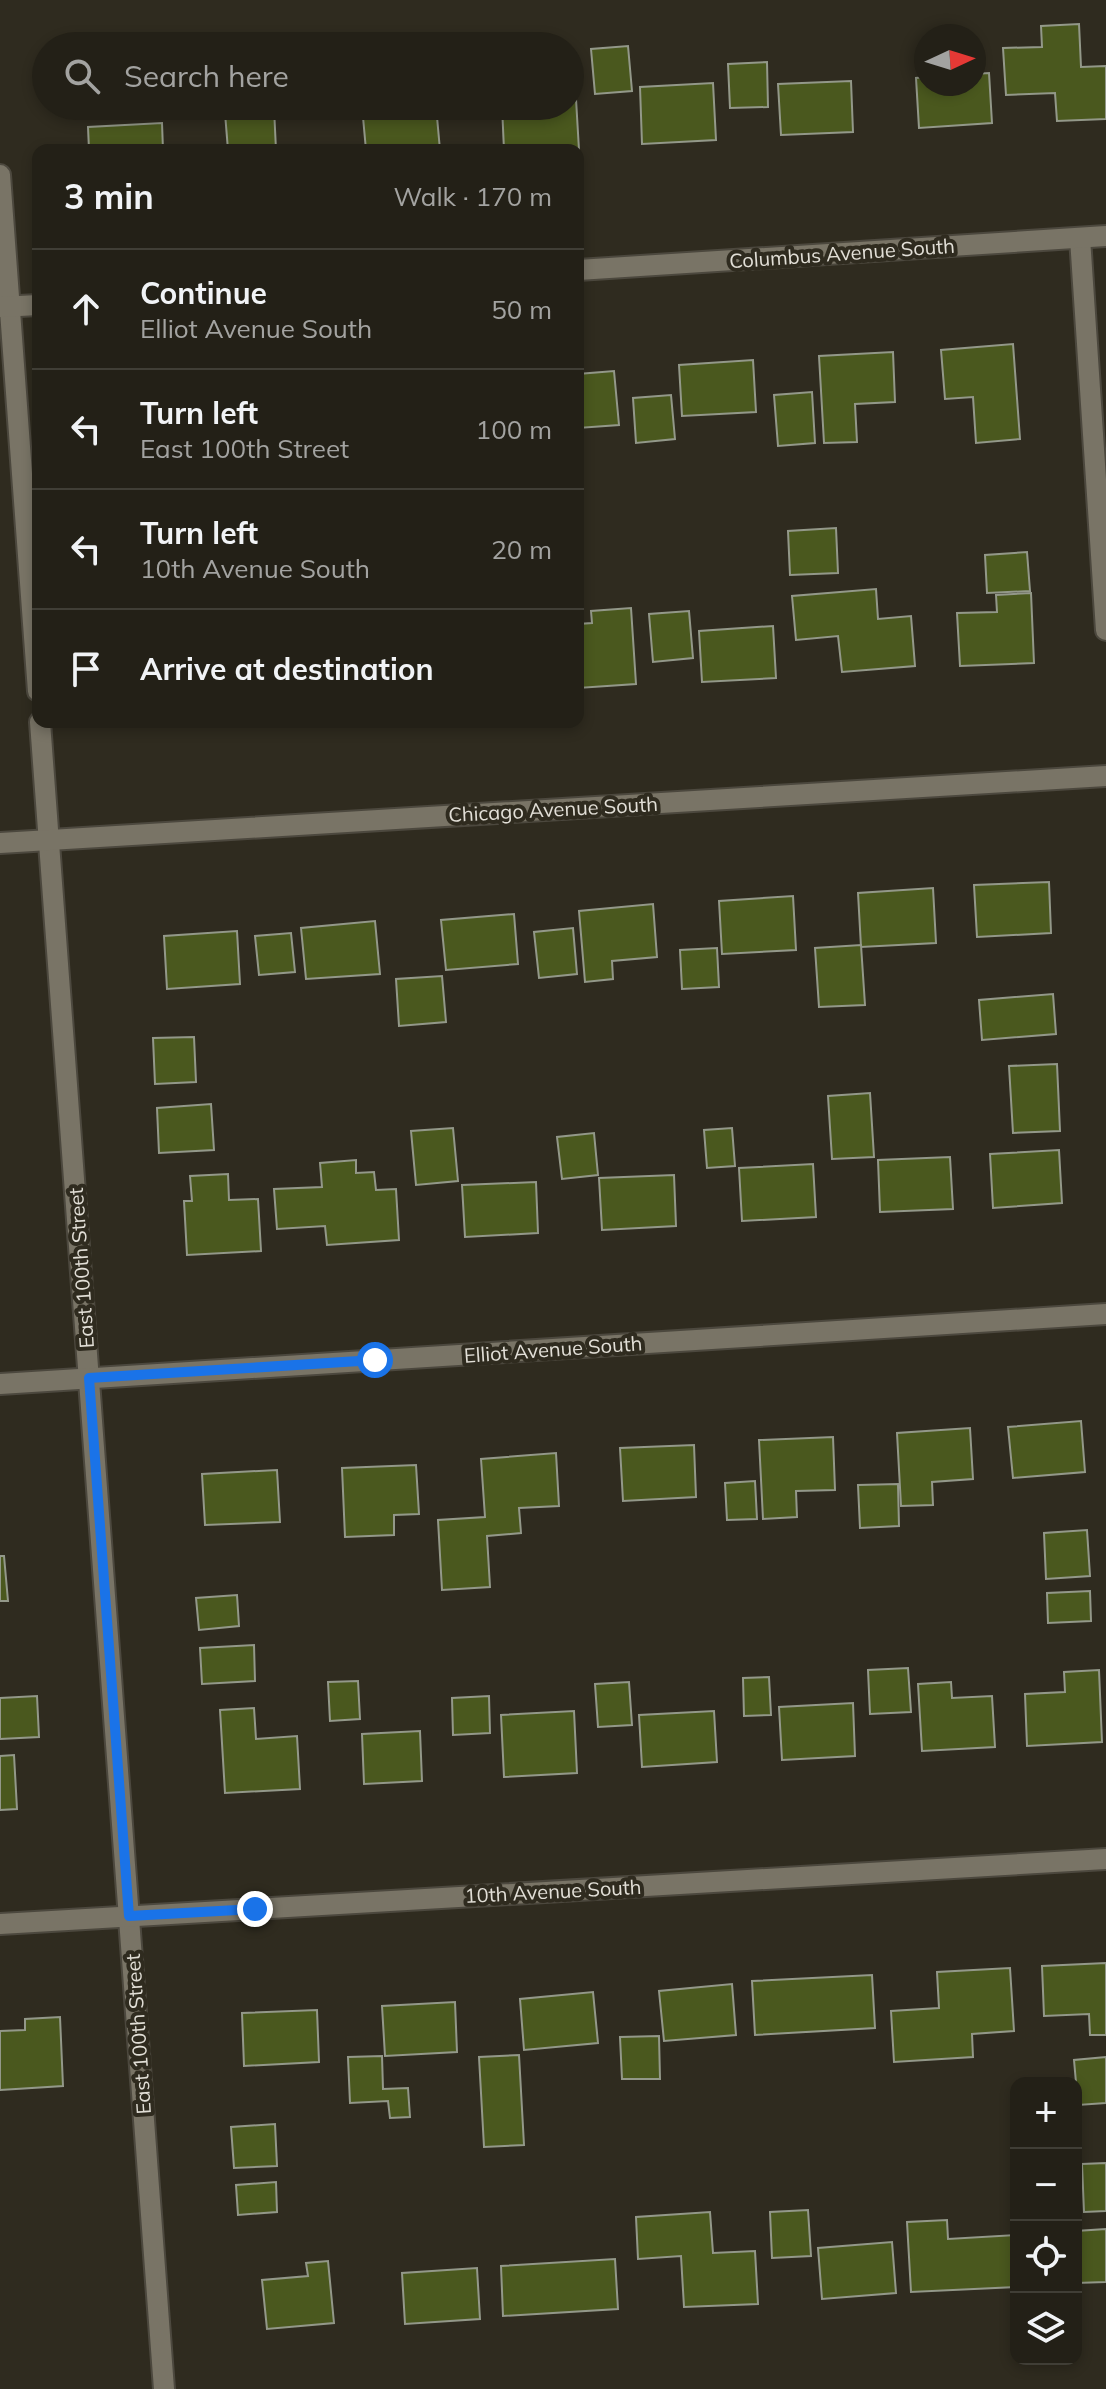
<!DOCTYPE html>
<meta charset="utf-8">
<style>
body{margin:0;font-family:Mulish,sans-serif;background:#2b2820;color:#f1f3f6}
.controls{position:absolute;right:24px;bottom:24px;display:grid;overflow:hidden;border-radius:16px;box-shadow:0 4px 12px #0003}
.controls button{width:72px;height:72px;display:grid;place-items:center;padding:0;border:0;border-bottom:2px solid #403e36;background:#232017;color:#f1f3f6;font:40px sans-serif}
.compass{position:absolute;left:914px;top:24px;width:72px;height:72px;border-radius:50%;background:#232017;box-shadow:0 4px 12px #0003;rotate:86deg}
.stop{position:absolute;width:24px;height:24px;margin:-18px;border:6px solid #1a73e8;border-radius:50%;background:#fff}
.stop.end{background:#1a73e8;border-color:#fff;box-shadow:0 2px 8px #0008}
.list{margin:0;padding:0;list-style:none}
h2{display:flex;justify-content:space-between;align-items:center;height:104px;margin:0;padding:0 32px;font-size:34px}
h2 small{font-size:26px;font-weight:400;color:#a3a3a1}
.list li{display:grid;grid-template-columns:52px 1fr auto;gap:24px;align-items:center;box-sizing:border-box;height:120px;padding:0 32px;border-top:2px solid #403e36}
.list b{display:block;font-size:30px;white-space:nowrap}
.list p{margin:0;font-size:26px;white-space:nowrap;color:#a3a3a1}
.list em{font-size:26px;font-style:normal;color:#a3a3a1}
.icon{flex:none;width:44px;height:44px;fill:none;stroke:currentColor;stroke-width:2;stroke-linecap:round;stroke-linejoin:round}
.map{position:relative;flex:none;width:1106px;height:2389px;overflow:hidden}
.search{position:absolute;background:#232017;box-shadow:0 4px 12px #0003;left:32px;top:32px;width:552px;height:88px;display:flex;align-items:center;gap:20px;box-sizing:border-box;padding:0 28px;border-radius:44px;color:#a3a3a1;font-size:30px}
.panel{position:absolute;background:#232017;box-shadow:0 4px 12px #0003;left:32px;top:144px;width:552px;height:584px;border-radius:16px}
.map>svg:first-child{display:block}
.building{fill:#4a581e;stroke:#939889;stroke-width:2}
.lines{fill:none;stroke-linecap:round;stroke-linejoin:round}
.minor-casing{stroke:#4c483e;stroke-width:24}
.minor{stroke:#797466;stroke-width:20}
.route{stroke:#1a73e8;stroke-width:10}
.labels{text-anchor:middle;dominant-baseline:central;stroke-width:8;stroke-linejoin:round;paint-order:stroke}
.street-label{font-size:20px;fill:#e2dfd7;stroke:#2f2b1f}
</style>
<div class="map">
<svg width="1106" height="2389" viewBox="0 0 1106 2389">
<rect width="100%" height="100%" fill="#2f2b1f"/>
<g class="building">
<polygon points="1079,24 1081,67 1106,66 1106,119 1057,121 1055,93 1006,95 1003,48 1042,47 1041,26"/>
<polygon points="628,46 632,91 595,94 591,49"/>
<polygon points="767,62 768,107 730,108 728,64"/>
<polygon points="989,73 992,123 919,128 916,78 926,77 926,84 974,84 974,74"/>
<polygon points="851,81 853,132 781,135 778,84"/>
<polygon points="713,83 716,140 642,144 640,87"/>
<polygon points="570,99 576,99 579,150 504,150 502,106 570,106"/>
<polygon points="86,106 130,106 130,109 87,112"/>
<polygon points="178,106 227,106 228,111 274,108 276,150 228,150 225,113 179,115"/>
<polygon points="362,106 436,106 440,150 366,150"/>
<polygon points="162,123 163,150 89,150 88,127"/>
<polygon points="1013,344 1020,439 976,443 973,397 945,399 941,350"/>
<polygon points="893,352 895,402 855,404 857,442 824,443 819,356"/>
<polygon points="753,360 756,412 682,416 679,365"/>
<polygon points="614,371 619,425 578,428 578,374"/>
<polygon points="812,392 815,443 778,446 774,395"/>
<polygon points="671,395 675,439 636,443 633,398"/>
<polygon points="836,528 838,573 790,575 788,531"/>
<polygon points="1027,552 1030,591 987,593 985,555"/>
<polygon points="876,589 878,619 911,616 915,666 842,672 838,636 796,640 792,596"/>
<polygon points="1031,593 1034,663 960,666 957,613 997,612 996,595"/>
<polygon points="631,608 636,684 578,688 578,624 592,623 591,611"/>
<polygon points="689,611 693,658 653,662 649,614"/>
<polygon points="773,626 776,678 702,682 699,631"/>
<polygon points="1049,882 1051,933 977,937 974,885"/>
<polygon points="933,888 936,943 861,947 858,893"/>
<polygon points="793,896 796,950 722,954 719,901"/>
<polygon points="653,904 657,957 612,961 613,979 585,982 579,911"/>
<polygon points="514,914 518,964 446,970 441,920"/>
<polygon points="375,921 380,974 306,979 301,928"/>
<polygon points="573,928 577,974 539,978 534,932"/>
<polygon points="237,931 240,984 167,989 164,936"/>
<polygon points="291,933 295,972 259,975 255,936"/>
<polygon points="861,945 865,1005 819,1007 815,948"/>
<polygon points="717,948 719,987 682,989 680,950"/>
<polygon points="442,976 446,1022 399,1026 396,979"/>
<polygon points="1053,994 1056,1034 982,1040 979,1000"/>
<polygon points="194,1037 196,1082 155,1084 153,1038"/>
<polygon points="1057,1064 1060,1131 1013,1133 1009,1066"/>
<polygon points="870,1093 874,1157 832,1159 828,1096"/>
<polygon points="211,1104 214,1150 159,1153 157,1108"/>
<polygon points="453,1128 458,1181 416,1185 411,1131"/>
<polygon points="732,1128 735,1166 707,1168 704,1130"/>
<polygon points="594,1133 598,1175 562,1179 557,1137"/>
<polygon points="1059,1150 1062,1203 993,1208 990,1154"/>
<polygon points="950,1157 953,1209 880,1212 878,1160"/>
<polygon points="356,1160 356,1173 374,1172 376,1190 396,1189 399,1240 327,1245 325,1226 277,1229 274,1189 322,1187 320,1163"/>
<polygon points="813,1164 816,1217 742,1221 739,1168"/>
<polygon points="228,1174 229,1200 258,1199 261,1251 187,1255 184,1201 192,1201 190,1176"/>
<polygon points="674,1175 676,1226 602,1230 599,1178"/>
<polygon points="536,1182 538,1233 465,1237 462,1185"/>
<polygon points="1081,1421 1085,1472 1013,1478 1008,1427"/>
<polygon points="970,1428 973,1479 932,1482 933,1505 901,1506 897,1433"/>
<polygon points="833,1437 835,1490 796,1491 797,1517 763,1519 759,1440"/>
<polygon points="694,1445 696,1497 623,1501 620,1448"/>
<polygon points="556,1453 559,1506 519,1508 521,1533 487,1536 490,1587 442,1590 438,1520 485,1517 481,1459"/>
<polygon points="416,1465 419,1514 394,1515 394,1535 345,1537 342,1468"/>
<polygon points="277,1470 280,1522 205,1525 202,1474"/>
<polygon points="755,1481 757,1519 727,1520 725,1483"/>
<polygon points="898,1484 899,1526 860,1528 858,1485"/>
<polygon points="1087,1530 1090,1576 1046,1579 1044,1533"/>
<polygon points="0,1556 4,1556 8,1601 0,1601"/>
<polygon points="1090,1591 1091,1621 1048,1623 1047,1593"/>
<polygon points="237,1595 239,1626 199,1630 196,1598"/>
<polygon points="254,1645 255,1681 202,1684 200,1648"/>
<polygon points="908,1668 911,1712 870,1714 868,1670"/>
<polygon points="1099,1670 1102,1742 1027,1746 1025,1694 1065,1692 1064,1672"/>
<polygon points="769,1677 771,1715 744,1716 743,1678"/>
<polygon points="358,1681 360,1719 330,1721 328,1682"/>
<polygon points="629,1682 632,1725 598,1727 595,1684"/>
<polygon points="951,1682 952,1698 992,1696 995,1747 922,1751 918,1684"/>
<polygon points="37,1696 39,1737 0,1739 0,1698"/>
<polygon points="489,1696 490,1733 453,1735 452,1698"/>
<polygon points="853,1703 855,1756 782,1760 779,1707"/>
<polygon points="254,1708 256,1739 297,1736 300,1789 225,1793 220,1710"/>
<polygon points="574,1711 577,1773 504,1777 501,1715"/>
<polygon points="714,1711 717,1762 642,1767 639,1715"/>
<polygon points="420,1731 422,1781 364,1784 362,1734"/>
<polygon points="14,1755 17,1809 0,1810 0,1756"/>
<polygon points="1106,1963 1106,2035 1090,2035 1089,2014 1044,2016 1042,1966"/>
<polygon points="1010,1968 1014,2031 972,2034 973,2057 894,2062 891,2011 939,2008 937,1972"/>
<polygon points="872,1975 875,2028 755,2035 752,1981"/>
<polygon points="732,1984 736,2035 664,2041 659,1991"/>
<polygon points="593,1992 598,2043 524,2050 520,1999"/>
<polygon points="455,2002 457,2052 385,2056 382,2006"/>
<polygon points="317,2010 319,2062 244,2066 242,2013"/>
<polygon points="60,2017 63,2086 0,2090 0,2031 25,2030 25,2019"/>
<polygon points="659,2036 660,2079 622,2079 620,2037"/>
<polygon points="519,2055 524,2145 484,2147 479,2057"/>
<polygon points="382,2056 383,2089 408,2088 410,2117 390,2118 388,2101 350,2103 348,2057"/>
<polygon points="1106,2057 1106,2103 1078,2105 1074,2060"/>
<polygon points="275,2124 277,2166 234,2168 231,2127"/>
<polygon points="1106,2163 1106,2211 1084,2212 1082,2164"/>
<polygon points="276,2182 277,2212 238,2215 236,2185"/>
<polygon points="808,2210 811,2256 772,2258 770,2212"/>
<polygon points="710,2212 713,2253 755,2251 758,2304 684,2307 681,2256 638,2259 636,2217"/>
<polygon points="947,2220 948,2239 1016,2235 1016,2287 911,2292 907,2222"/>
<polygon points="1106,2229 1106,2282 1076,2283 1076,2231"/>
<polygon points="892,2242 896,2293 822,2299 818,2248"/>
<polygon points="615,2259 618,2309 503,2316 501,2266"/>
<polygon points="328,2261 334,2323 267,2329 262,2280 308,2276 306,2263"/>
<polygon points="477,2268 480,2319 405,2324 402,2273"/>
</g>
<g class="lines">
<defs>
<g id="minor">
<polyline points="0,175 38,691"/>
<polyline points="1080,238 1106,630"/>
<polyline points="578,270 1106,236"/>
<polyline points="0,307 38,305"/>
<polyline points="40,722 164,2389"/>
<polyline points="0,843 1106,776"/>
<polyline points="0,1384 1106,1314"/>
<polyline points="0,1924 1106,1859"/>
</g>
</defs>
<use href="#minor" class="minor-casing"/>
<use href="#minor" class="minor"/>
</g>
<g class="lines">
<polyline class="route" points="255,1909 129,1916 89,1378 375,1360"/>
</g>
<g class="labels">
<g class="street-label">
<text transform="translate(842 253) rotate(-4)">Columbus Avenue South</text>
<text transform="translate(553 809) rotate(-3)">Chicago Avenue South</text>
<text transform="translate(81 1268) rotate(-94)">East 100th Street</text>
<text transform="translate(553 1349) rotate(-4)">Elliot Avenue South</text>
<text transform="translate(553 1891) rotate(-3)">10th Avenue South</text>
<text transform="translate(138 2034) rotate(-94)">East 100th Street</text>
</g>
</g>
</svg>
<div class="controls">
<button>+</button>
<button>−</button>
<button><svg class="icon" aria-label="locate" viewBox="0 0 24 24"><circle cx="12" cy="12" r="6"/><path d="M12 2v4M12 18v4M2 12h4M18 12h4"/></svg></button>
<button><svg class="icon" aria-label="layers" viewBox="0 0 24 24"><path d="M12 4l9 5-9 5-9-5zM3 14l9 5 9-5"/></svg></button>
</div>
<svg class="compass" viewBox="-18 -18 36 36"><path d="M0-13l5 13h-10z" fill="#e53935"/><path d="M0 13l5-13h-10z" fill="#a3a3a1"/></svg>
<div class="stop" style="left:375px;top:1360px"></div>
<div class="stop end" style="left:255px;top:1909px"></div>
<div class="search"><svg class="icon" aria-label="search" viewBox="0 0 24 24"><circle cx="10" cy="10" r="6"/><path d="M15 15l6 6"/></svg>Search here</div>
<section class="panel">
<h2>3 min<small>Walk · 170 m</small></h2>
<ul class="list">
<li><svg class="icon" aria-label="ahead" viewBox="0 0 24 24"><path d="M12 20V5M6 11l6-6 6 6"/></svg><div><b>Continue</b><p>Elliot Avenue South</p></div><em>50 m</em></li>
<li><svg class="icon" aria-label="left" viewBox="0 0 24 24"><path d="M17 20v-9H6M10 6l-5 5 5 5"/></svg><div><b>Turn left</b><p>East 100th Street</p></div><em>100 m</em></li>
<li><svg class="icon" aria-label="left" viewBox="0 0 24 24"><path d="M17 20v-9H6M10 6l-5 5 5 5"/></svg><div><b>Turn left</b><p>10th Avenue South</p></div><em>20 m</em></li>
<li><svg class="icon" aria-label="arrive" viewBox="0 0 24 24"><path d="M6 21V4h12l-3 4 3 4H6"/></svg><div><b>Arrive at destination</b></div></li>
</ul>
</section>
</div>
